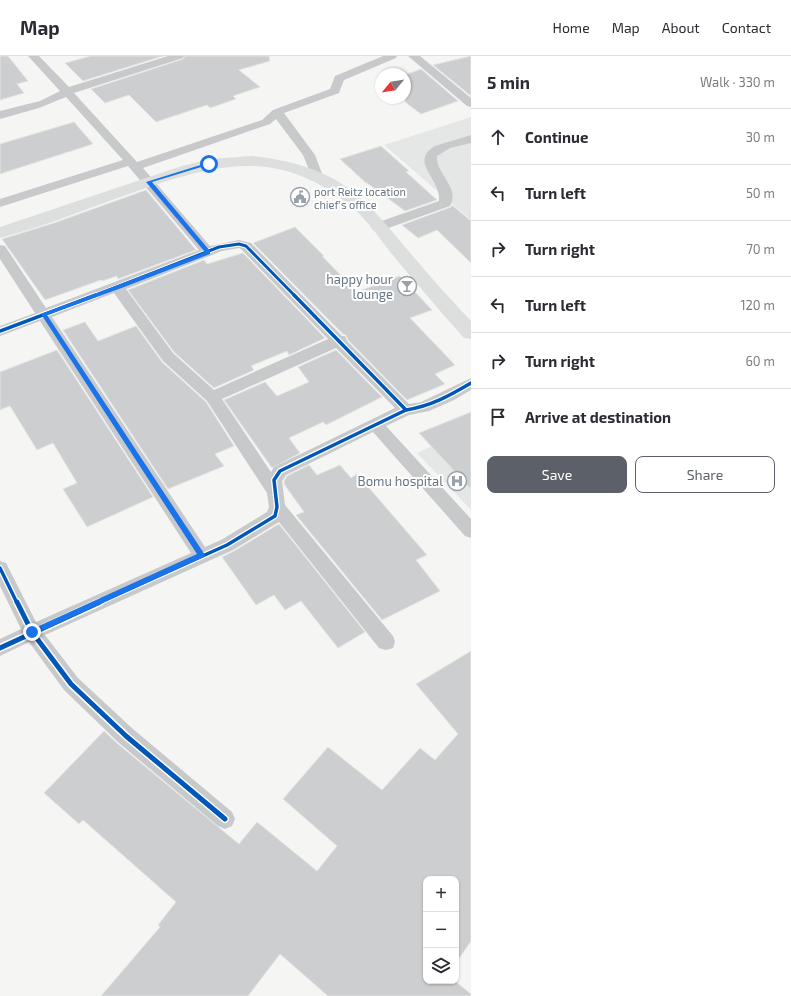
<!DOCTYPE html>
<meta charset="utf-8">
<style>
body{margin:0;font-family:"Exo 2",sans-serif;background:#f7f7f7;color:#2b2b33}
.controls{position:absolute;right:12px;bottom:12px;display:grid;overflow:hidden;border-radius:8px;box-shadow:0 1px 3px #0004}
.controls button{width:36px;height:36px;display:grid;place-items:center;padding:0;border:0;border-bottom:1px solid #e1e1e2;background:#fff;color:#2b2b33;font:20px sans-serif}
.compass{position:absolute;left:375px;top:12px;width:36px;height:36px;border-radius:50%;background:#fff;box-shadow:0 1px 3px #0004;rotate:240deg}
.stop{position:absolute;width:12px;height:12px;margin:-9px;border:3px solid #1a73e8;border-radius:50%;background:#fff}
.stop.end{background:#1a73e8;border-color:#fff;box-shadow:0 1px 4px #0008}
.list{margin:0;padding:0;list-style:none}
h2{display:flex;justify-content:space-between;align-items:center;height:52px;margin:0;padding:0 16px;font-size:17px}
h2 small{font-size:13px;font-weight:400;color:#7c7c81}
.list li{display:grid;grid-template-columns:26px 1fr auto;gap:12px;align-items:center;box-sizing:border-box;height:56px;padding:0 16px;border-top:1px solid #e1e1e2}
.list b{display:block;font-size:15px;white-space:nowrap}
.list em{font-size:13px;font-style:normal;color:#7c7c81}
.actions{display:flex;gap:8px;padding:12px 16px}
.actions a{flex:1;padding:9px 0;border:1px solid #5c6169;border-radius:8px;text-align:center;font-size:14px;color:#5c6169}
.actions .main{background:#5c6169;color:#fff}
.icon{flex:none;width:22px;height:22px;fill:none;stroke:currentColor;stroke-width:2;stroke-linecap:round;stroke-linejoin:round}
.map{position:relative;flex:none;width:471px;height:940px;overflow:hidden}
header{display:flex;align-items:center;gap:24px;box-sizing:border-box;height:56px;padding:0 20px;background:#fff;border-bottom:1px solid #e1e1e2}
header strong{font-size:19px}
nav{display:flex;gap:22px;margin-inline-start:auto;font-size:14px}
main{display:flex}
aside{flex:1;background:#fff}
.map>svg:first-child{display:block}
.built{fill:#e5e7e7}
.building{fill:#cccecf;stroke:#e4e4e4}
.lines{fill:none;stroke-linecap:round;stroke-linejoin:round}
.minor{fill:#c8c9ca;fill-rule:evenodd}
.secondary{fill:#dddede;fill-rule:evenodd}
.cycleway-far2-casing{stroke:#fff;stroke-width:5}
.cycleway-far1-casing{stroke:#fff;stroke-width:6}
.cycleway-casing{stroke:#fff;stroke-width:8}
.cycleway-far2{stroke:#0057b8;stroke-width:3}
.cycleway-far1{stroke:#0057b8;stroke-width:3.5}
.cycleway{stroke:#0057b8;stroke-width:5}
.route{fill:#1a73e8}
.labels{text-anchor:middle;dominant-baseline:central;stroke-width:4;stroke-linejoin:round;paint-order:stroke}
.far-poi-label{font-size:11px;fill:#677682;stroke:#fff;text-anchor:start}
.poi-label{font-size:13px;fill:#677682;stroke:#fff;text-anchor:end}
</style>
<header>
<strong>Map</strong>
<nav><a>Home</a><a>Map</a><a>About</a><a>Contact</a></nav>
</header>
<main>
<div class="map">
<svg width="471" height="940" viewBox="0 0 471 940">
<rect width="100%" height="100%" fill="#f5f5f4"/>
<g class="built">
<polygon points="471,61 471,164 384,89"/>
<polygon points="471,372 471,454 417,397"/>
</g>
<g class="building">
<polygon points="0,0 8,0 28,25 17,28 24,37 0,44"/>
<polygon points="91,0 163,0 83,25 65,7"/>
<polygon points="185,0 269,0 270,5 239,14 260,31 233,40 236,43 210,52 207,49 156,66 129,39 105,47 91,33 183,3"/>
<polygon points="471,0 471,40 433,9"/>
<polygon points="421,13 458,45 421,58 405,46 405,19"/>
<polygon points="74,66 93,88 0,118 0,88"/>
<polygon points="381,90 409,115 406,116 437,144 405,155 367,127 366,127 340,103"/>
<polygon points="146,134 196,194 118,223 117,220 102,225 101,224 45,244 2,183 54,167"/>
<polygon points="452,149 471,165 471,207 437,174 418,182 402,169 451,151"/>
<polygon points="295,171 324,200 322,200 357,236 400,220 432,254 410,262 455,309 435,318 445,328 407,344 348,284 346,279 343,278 253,187"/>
<polygon points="243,197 325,282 289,299 287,295 251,310 254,314 214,332 174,296 128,234 204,204 207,208"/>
<polygon points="85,266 98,285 136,270 162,306 206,346 234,390 215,398 224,410 168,433 63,274"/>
<polygon points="57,294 153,441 87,471 63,433 77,427 53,387 37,394 10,350 0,354 0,316"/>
<polygon points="336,294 382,341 326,369 323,366 289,382 300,397 272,412 224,344 265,326 277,340 309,326 298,311"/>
<polygon points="471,356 471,433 419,377"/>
<polygon points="309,409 317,419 340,409 351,422 357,418 427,499 416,504 440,535 382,564 296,459 304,456 284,428 284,425 287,420"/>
<polygon points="279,468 365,576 338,592 301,545 285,554 274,539 256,549 222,501 234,495"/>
<polygon points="471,595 471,885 456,907 456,823 426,823 426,925 455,925 471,938 471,940 328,940 280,898 248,940 101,940 160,871 158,869 176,846 83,764 79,768 44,737 104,675 118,688 239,788 257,766 317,815 337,790 283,743 328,691 382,734 420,692 435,704 458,678 416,628"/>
</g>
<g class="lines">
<g class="minor">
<path d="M 28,0 L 39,0 L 69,31 L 168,0 L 184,0 L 183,2 L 74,37 L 137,106 L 262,64 L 273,54 L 330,33 L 335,20 L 383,0 L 397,0 L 396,2 L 344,24 L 339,37 L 284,57 L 315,99 L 323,120 L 321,123 L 313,123 L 303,99 L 276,63 L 270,68 L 143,112 L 210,190 L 239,184 L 251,187 L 342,280 L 345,280 L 347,285 L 409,348 L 421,346 L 471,322 L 471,334 L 454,344 L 429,355 L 409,359 L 386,370 L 471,463 L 471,482 L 465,480 L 373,376 L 286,419 L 282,425 L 285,449 L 393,580 L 395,586 L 393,592 L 386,594 L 379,592 L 279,466 L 233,494 L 45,579 L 78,622 L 133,673 L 232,756 L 235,763 L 232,770 L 225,773 L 218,770 L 119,687 L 64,634 L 29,586 L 0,600 L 0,583 L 21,573 L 0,530 L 0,505 L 6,507 L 36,566 L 191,497 L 40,265 L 0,280 L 0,270 L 35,257 L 0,203 L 0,189 L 5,190 L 46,252 L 199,194 L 128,110 L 0,151 L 0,143 L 123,104 L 66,41 L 39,52 L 0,63 L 0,55 L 40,45 L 60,35 ZM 239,192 L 241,193 L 328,283 L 214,334 L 173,297 L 126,233 L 222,195 ZM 114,237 L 163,305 L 207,345 L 267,437 L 269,451 L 267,456 L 221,484 L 205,491 L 52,261 ZM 336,292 L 395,352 L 274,411 L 271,416 L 222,343 Z"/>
<polygon points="408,0 420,0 471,42 471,51 467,50"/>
<path d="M 471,79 L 471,87 L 450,92 L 437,100 C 435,117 461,132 450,150 L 383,174 L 378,175 L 373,174 L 371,171 L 373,168 L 439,145 C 442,123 408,106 435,90 Z"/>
</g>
<path class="secondary" d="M 252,100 C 281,103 309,109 334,123 C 365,141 384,166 406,192 C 427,217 449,242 471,265 L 471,283 L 464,282 C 439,254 415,226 391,197 C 380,183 368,165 354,153 C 284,93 223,105 143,133 C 96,149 47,170 0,182 L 0,171 L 182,110 L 210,103 Z"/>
<defs>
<polyline id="cycleway-far2" points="94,240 219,191 239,188 246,190 295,240"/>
<g id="cycleway-far1">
<polyline points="294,239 406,354"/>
<polyline points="0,275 96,239"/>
<polyline points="0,512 17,547"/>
<path d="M 98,547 L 227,489 L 275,460 L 277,451 L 274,424 L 280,415 L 406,354 C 431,350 449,340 471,327"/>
</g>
<g id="cycleway">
<polyline points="17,546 32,576 71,628 126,680 225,763"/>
<polyline points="0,592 100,546"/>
</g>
</defs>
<use href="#cycleway-far2" class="cycleway-far2-casing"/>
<use href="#cycleway-far1" class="cycleway-far1-casing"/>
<use href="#cycleway" class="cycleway-casing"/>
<use href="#cycleway-far2" class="cycleway-far2"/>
<use href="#cycleway-far1" class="cycleway-far1"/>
<use href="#cycleway" class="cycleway"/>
</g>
<polygon class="route" points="207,107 211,108 152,126 210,195 210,198 119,233 47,259 205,499 204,501 35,578 30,578 30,574 197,498 41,258 205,196 146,126"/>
<defs>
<symbol id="civic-ring" viewBox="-11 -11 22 22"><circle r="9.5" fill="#fff" stroke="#99a2aa" stroke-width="1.5"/><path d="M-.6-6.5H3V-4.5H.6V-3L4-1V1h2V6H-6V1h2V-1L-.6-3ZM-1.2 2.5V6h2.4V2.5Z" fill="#99a2aa"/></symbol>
<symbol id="bar-ring" viewBox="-11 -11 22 22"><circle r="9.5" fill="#fff" stroke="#99a2aa" stroke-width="1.5"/><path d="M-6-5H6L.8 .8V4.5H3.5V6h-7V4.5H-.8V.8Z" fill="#99a2aa"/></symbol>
<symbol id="hospital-ring" viewBox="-11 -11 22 22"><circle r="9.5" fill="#fff" stroke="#99a2aa" stroke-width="1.5"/><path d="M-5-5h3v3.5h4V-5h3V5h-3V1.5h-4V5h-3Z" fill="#99a2aa"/></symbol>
</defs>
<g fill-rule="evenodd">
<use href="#civic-ring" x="289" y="130" width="22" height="22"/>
<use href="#bar-ring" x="396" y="219" width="22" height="22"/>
<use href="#hospital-ring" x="446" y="414" width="22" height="22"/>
</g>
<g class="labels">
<g class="far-poi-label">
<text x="314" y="135">port Reitz location<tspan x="314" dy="13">chief's office</tspan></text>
</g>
<g class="poi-label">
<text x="393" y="223">happy hour<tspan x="393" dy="15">lounge</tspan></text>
<text x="443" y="425">Bomu hospital</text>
</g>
</g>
</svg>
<div class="controls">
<button>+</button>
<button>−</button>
<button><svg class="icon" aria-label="layers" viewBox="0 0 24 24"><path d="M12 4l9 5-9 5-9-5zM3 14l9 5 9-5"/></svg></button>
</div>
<svg class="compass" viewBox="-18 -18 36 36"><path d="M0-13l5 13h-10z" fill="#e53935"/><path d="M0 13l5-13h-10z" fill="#7c7c81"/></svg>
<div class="stop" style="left:209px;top:108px"></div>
<div class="stop end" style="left:32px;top:576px"></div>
</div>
<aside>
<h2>5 min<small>Walk · 330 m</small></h2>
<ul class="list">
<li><svg class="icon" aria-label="ahead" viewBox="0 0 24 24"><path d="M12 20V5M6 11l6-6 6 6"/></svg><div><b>Continue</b></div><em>30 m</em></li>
<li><svg class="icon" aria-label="left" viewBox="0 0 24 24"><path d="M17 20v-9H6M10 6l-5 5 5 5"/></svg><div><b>Turn left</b></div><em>50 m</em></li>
<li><svg class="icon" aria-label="right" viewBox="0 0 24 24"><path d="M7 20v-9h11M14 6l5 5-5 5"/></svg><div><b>Turn right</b></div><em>70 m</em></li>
<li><svg class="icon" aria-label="left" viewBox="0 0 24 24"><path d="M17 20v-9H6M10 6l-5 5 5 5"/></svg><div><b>Turn left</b></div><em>120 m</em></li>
<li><svg class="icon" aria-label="right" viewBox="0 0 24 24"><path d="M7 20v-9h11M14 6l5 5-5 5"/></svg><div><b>Turn right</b></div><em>60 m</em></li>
<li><svg class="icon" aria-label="arrive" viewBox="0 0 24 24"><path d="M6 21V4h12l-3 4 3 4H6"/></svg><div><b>Arrive at destination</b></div></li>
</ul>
<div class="actions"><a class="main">Save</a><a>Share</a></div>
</aside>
</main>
